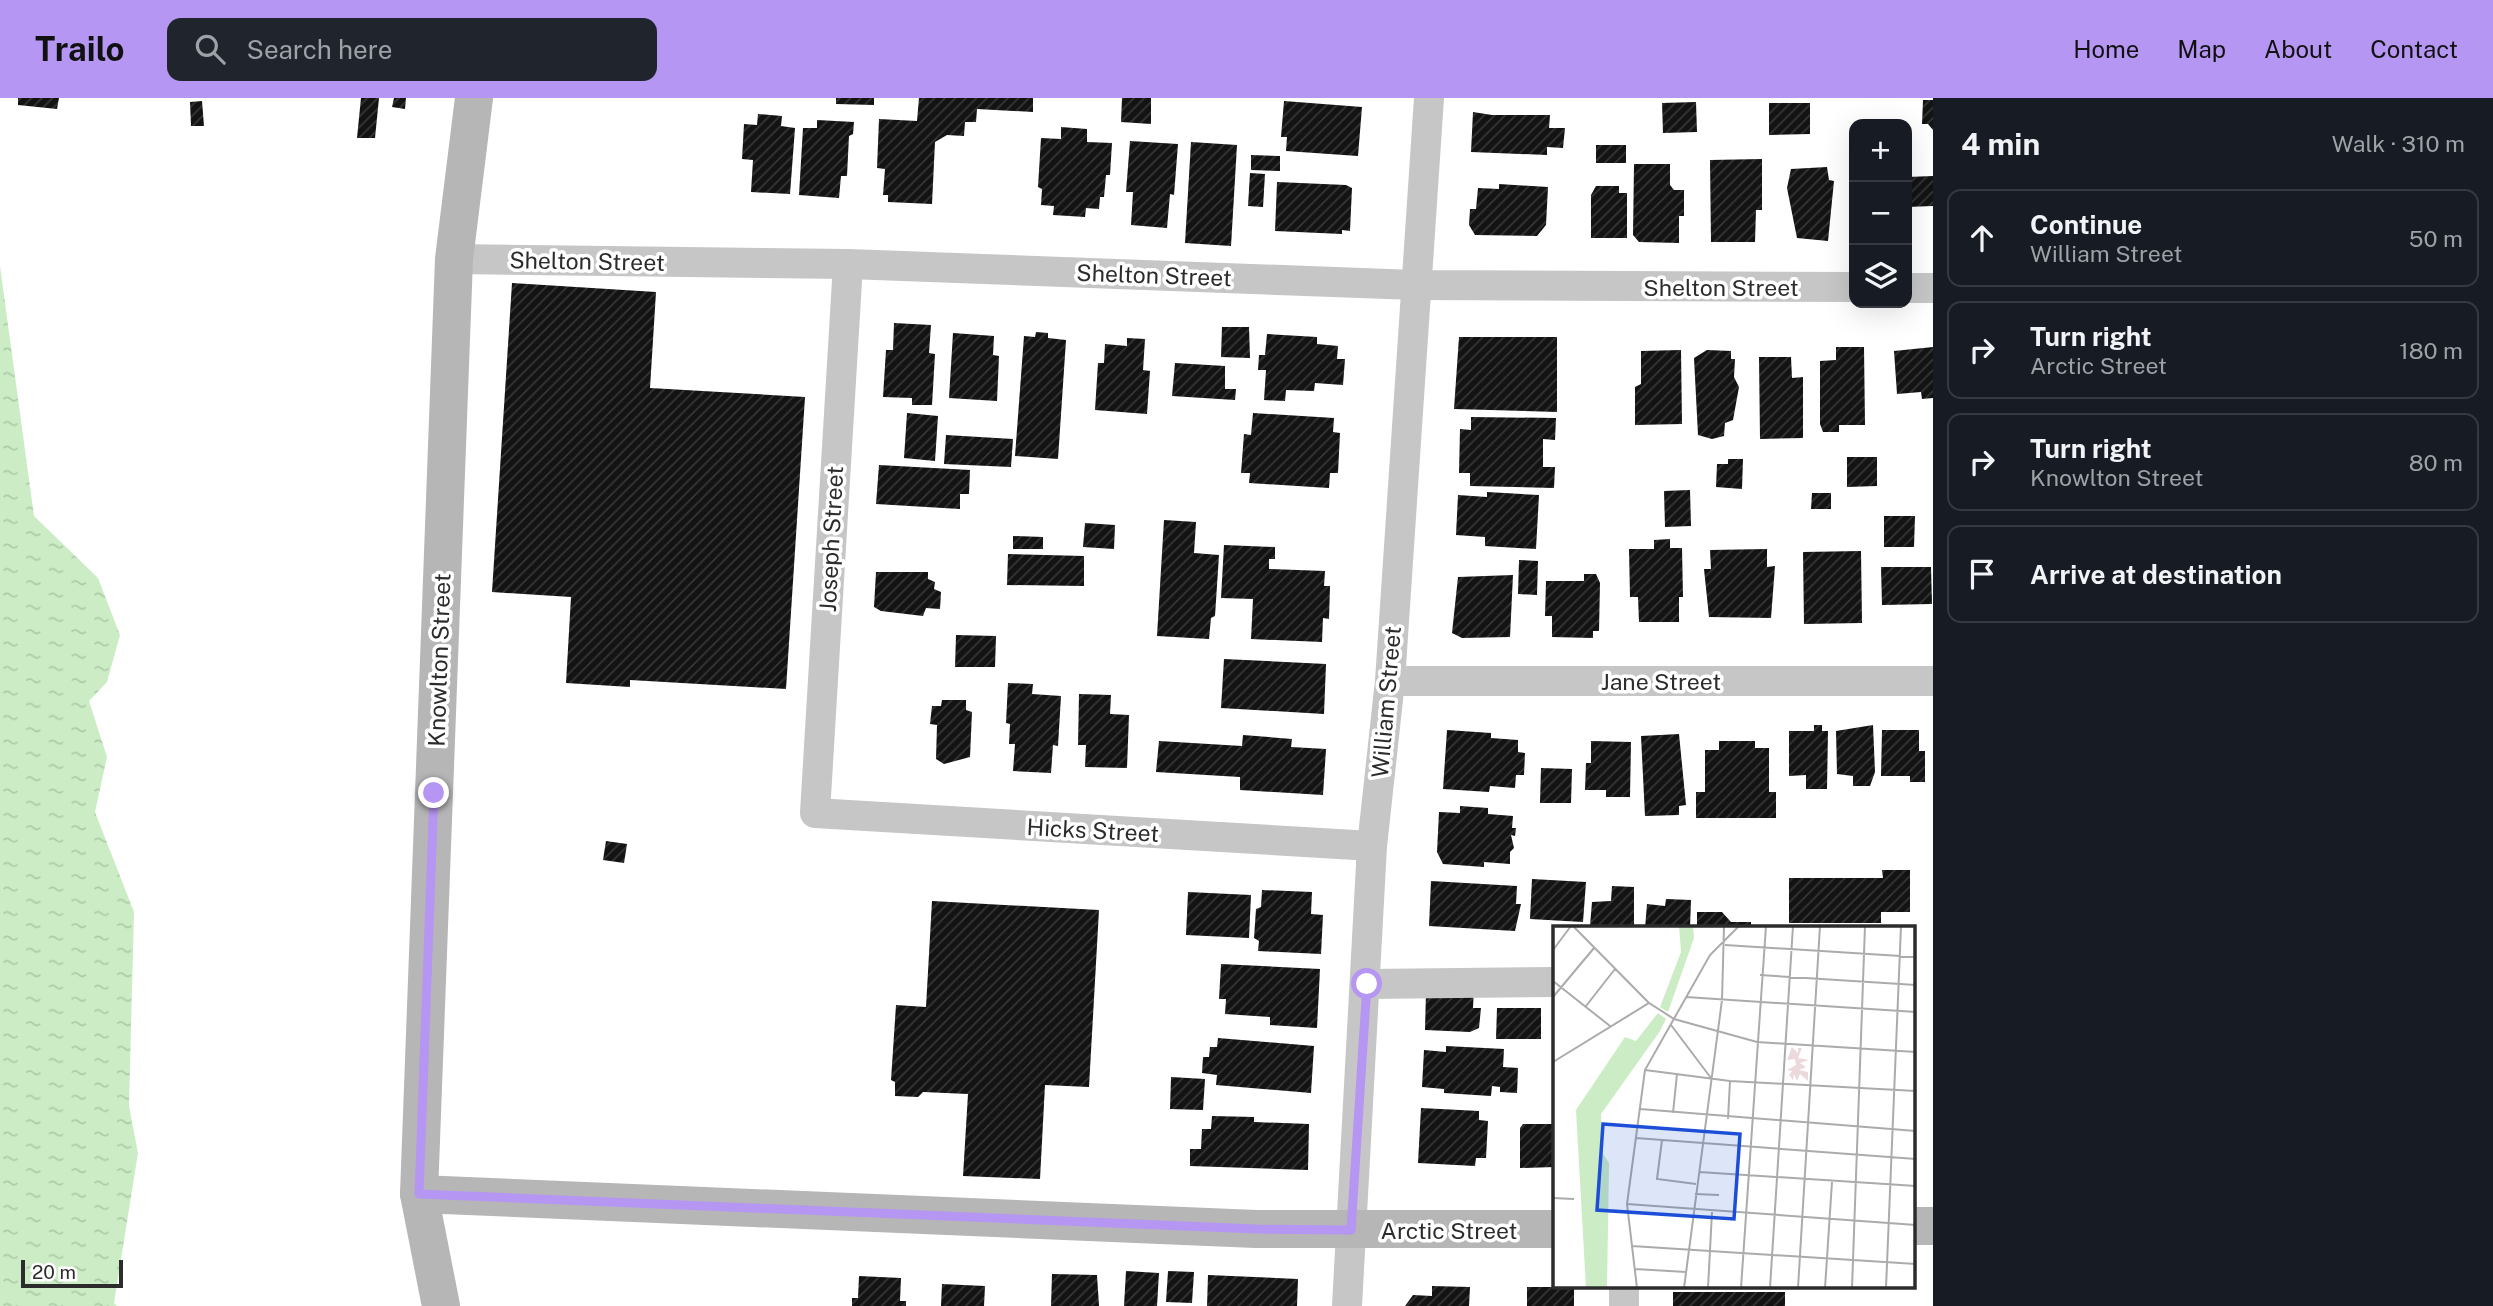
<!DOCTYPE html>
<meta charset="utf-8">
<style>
body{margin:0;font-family:"Public Sans",sans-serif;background:#20242c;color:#f1f3f6}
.controls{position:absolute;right:21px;top:21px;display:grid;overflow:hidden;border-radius:14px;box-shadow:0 7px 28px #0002}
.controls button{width:63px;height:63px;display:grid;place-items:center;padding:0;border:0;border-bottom:2px solid #363941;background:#171b24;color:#f1f3f6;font:35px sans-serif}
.scale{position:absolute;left:21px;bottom:18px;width:102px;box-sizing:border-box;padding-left:7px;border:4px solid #2c2c2c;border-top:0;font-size:19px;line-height:24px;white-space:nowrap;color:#2c2c2c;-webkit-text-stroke:5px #fff;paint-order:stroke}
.stop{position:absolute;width:21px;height:21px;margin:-16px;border:5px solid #b596f2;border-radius:50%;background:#fff}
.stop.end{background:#b596f2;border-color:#fff;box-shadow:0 2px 7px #0008}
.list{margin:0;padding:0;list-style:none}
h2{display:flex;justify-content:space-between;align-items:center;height:91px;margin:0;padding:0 28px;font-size:30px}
h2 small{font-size:23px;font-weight:400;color:#9ea1a6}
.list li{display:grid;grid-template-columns:46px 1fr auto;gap:21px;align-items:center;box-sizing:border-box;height:98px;margin:0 14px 14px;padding:0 14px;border:2px solid #363941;border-radius:14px}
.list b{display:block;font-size:26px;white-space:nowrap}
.list p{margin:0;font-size:23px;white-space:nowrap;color:#9ea1a6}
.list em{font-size:23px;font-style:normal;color:#9ea1a6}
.icon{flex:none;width:38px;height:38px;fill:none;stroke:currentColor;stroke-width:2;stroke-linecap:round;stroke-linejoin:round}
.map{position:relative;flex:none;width:1933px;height:1208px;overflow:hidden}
header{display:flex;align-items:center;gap:42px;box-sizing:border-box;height:98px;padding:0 35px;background:#b596f2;color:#111}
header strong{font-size:33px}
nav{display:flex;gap:38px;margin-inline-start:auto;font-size:24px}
.search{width:490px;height:63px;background:#20242c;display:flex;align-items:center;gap:18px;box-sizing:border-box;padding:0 24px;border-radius:14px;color:#9ea1a6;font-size:26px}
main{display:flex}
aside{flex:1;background:#171b24}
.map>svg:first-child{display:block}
.water{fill:url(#water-ripples)}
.building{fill:url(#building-hatch)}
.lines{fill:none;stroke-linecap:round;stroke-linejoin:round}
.minor{stroke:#c6c6c6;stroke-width:30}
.secondary{stroke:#b6b6b6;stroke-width:38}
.route{stroke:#b596f2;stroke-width:9}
.labels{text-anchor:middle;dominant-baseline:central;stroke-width:7;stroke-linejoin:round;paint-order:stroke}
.street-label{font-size:23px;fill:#2c2c2c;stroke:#fff}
.inset-road{fill:none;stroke:#ababab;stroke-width:2}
.view{fill:#1d4ed8;fill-opacity:0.15;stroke:#1d4ed8;stroke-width:3.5}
.inset-edge{fill:none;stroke:#2c2c2c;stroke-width:3.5}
</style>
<header>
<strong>Trailo</strong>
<div class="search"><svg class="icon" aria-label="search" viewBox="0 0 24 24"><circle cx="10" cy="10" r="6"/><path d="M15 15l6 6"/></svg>Search here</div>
<nav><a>Home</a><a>Map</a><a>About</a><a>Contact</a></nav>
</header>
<main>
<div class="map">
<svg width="1933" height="1208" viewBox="0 0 1933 1208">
<defs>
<pattern id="water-ripples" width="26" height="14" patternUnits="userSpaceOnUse" patternTransform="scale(1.75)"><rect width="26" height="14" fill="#cbecc4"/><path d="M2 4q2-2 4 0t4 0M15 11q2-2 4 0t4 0" fill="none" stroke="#aecba9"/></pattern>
<pattern id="building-hatch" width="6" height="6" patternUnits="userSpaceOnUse" patternTransform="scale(1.75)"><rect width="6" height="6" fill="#131313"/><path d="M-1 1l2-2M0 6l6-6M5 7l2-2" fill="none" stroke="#363636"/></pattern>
</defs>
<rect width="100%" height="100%" fill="#fff"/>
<polygon class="water" points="0,168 34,418 98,480 120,537 107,584 89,603 107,659 95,714 134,814 129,1008 138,1055 114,1205 117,1208 0,1208"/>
<g class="building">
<polygon points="18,0 59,0 57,11 18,7"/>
<polygon points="361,0 379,0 375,40 357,40"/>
<polygon points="394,0 406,0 405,11 392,9"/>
<polygon points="836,0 874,0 874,7 836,6"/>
<polygon points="919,0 1033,0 1033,14 977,11 976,24 965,24 964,38 947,37 935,44 932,106 888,104 888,97 883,97 885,71 877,70 879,21 917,23"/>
<polygon points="1122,0 1151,0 1151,26 1121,24"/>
<polygon points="1923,2 1933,2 1933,32 1928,26 1922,26"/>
<polygon points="202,3 204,28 191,28 190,4"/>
<polygon points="1284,3 1362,9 1358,58 1286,53 1287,39 1281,39"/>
<polygon points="1696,4 1697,34 1663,35 1662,5"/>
<polygon points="1769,5 1810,5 1810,36 1769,37"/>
<polygon points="1473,14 1492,17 1550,17 1549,30 1565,30 1563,50 1547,49 1547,57 1471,54"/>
<polygon points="758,16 782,18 781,28 795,30 790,96 751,94 753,62 742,61 744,26 757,27"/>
<polygon points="817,22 854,24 853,36 849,38 847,78 841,78 839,100 799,97 803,30 817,30"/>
<polygon points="1061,29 1087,31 1087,44 1112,45 1110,77 1106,77 1104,99 1100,99 1099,111 1086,110 1085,119 1053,117 1054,108 1041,107 1042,91 1038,89 1041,40 1061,41"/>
<polygon points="1130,43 1178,46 1174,97 1170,96 1167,130 1131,127 1133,94 1126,94"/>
<polygon points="1191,44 1237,47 1231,148 1185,145"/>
<rect x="1596" y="47" width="30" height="18"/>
<polygon points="1251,57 1280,58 1280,73 1251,72"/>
<polygon points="1762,61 1762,112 1756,112 1755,144 1711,144 1710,62"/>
<polygon points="1854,61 1854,112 1850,112 1850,67"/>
<polygon points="1634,66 1670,66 1670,87 1674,92 1684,92 1684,118 1679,118 1679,145 1639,144 1633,137"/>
<polygon points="1827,69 1829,82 1834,83 1828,143 1797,140 1787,90 1791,71"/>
<polygon points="1250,75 1265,76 1263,109 1248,108"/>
<polygon points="1933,78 1933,108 1907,109 1907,79"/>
<polygon points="1277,84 1346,87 1352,90 1350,133 1342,132 1342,136 1275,133"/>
<polygon points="1499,86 1548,89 1546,127 1537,138 1475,137 1469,127 1470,111 1476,111 1478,90 1499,91"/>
<polygon points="1596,88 1619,88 1619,95 1627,95 1627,140 1591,140 1591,97"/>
<polygon points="512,185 656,194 650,290 805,299 786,591 630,582 630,589 566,585 571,499 492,494"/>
<polygon points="894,225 931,227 929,255 935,256 932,307 912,307 912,300 883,299 886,252 893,252"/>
<polygon points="1222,229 1249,229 1250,260 1221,259"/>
<polygon points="1036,234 1048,235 1048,240 1066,242 1058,361 1015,358 1024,238 1035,239"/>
<polygon points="953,235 994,238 993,257 999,258 997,303 949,300"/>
<polygon points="1267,236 1317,239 1317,246 1338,248 1337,261 1345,261 1343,287 1315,285 1314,293 1286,292 1285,303 1264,302 1266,272 1258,272 1259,257 1265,257"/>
<polygon points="1459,239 1557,239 1557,314 1454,311"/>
<polygon points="1127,240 1145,241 1143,272 1150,273 1147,316 1095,312 1098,265 1104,265 1105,246 1127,248"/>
<polygon points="1836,249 1864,249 1865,327 1839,327 1839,334 1823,334 1820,326 1820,263 1836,262"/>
<polygon points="1933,249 1933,300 1922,301 1921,294 1897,296 1894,253"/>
<polygon points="1681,252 1682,326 1635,327 1635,289 1641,286 1641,253"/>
<polygon points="1707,252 1731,253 1731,261 1735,261 1734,279 1739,289 1733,322 1725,325 1724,338 1712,341 1698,337 1694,260"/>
<polygon points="1759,259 1791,259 1792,280 1803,279 1803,340 1760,341"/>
<polygon points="1175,265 1225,268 1225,291 1236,291 1235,302 1172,298"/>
<polygon points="907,315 938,318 935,363 904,360"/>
<polygon points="1253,315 1334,320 1333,334 1340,335 1338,375 1330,375 1329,390 1249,385 1250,375 1241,375 1244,336 1251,337"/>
<polygon points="1471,319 1556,320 1555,342 1543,341 1543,369 1555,369 1554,390 1470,388 1470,375 1459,375 1460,331 1471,332"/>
<polygon points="946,337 1013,341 1011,369 944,366"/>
<polygon points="1847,359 1877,359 1877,388 1847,389"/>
<polygon points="1728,361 1743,361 1742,391 1716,389 1717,366 1728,366"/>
<polygon points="879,367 970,372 969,396 960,396 960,411 876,406"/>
<polygon points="1690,392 1691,428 1665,429 1664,393"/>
<polygon points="1487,394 1539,397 1536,451 1485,448 1485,439 1456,437 1458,397 1487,399"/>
<polygon points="1812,395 1831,395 1831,411 1811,411"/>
<polygon points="1884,418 1915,418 1914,449 1884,449"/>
<polygon points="1164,422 1196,424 1194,455 1219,457 1215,518 1211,520 1209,541 1157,538"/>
<polygon points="1085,425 1115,427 1114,451 1083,449"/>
<polygon points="1013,438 1043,439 1043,451 1013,451"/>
<polygon points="1670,441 1670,450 1682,450 1683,499 1679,499 1679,524 1639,524 1638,499 1630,499 1629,451 1654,451 1654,442"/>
<polygon points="1224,447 1275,449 1275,461 1269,461 1269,471 1325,473 1324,488 1330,488 1329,521 1323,520 1322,544 1251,541 1253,501 1221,500"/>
<polygon points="1767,451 1767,469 1775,468 1771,520 1709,519 1704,471 1711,471 1710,452"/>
<polygon points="1861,453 1862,525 1804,526 1803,454"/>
<polygon points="1008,456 1084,458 1084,488 1007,487"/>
<polygon points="1519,462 1538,463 1537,497 1518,496"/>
<polygon points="1881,469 1931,469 1932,506 1882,507"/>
<polygon points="876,474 928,474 928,481 935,484 934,491 941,494 940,511 926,510 923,518 881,513 874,509"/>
<polygon points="1584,476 1596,476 1600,485 1599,533 1593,533 1593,540 1552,539 1552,518 1545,518 1546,483 1584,483"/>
<polygon points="1513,477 1510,539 1462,540 1452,535 1458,479"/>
<polygon points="956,537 996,538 995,569 955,569"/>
<polygon points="1224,561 1326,566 1324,616 1221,610"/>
<polygon points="1008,585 1033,586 1032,596 1061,598 1058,648 1053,647 1051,675 1013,673 1015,646 1009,646 1010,626 1006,625"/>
<polygon points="1079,596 1111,597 1110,616 1129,617 1127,670 1085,669 1086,647 1078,647"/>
<polygon points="942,602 966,602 966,612 972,614 970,659 944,666 936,661 937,627 930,626 932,608 941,608"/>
<polygon points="1814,627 1822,627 1822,633 1828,633 1827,691 1806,691 1806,677 1789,678 1789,633 1814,633"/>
<polygon points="1873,627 1875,674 1870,688 1853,688 1853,678 1837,676 1836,633"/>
<polygon points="1447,632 1491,635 1491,640 1518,642 1518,654 1525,655 1524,677 1516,677 1515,690 1490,688 1489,694 1443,691"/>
<polygon points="1882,632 1919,632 1919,653 1925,653 1925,684 1910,684 1910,678 1881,678"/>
<polygon points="1679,636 1686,707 1679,708 1679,717 1645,718 1641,638"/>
<polygon points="1243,637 1292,641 1291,649 1326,651 1323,697 1240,692 1240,679 1156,674 1159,643 1242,648"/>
<polygon points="1591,643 1631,644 1630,699 1606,699 1606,692 1585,692 1586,665 1591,665"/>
<polygon points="1719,643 1755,643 1755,650 1769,650 1769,694 1776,694 1776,720 1696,720 1696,694 1705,694 1705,652 1719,652"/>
<polygon points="1541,670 1572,671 1571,705 1540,705"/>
<polygon points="1460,708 1488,710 1488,716 1513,718 1512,730 1516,730 1515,738 1511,737 1514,750 1510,754 1510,766 1484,764 1484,769 1443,766 1437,754 1439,714 1460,715"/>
<polygon points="606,743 627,746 624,765 603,762"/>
<polygon points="1882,772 1910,772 1910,814 1881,814 1881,825 1789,825 1789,780 1883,780"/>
<polygon points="1532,781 1586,784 1583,824 1530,821"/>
<polygon points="1431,783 1517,788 1516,806 1521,806 1515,833 1429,828"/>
<polygon points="1612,788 1634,789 1634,830 1590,828 1592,804 1611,803"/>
<polygon points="1262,792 1312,794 1311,816 1323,817 1321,856 1258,853 1259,843 1254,840 1256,811 1261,809"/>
<polygon points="1188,794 1251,797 1249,840 1186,837"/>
<polygon points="1666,801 1691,802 1690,830 1645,830 1647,806 1665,808"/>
<polygon points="932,803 1099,812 1089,989 1045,987 1040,1081 963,1078 968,996 923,994 918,999 895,998 895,984 891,982 896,907 926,909"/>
<polygon points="1697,814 1722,814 1731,824 1751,824 1751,830 1697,830"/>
<polygon points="1221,866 1320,871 1317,930 1270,927 1270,919 1225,916 1226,901 1219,901"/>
<polygon points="1474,889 1473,910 1481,910 1479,930 1470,934 1425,932 1426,893"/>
<polygon points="1497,910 1541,910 1541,941 1496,941"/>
<polygon points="1218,940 1314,948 1311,995 1216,987 1217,977 1202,975 1203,959 1209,959 1210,949 1217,949"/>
<polygon points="1446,948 1504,951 1503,969 1518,970 1517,995 1500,994 1500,989 1492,988 1491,998 1444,995 1444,991 1422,989 1424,952 1446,954"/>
<polygon points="1171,979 1205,981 1203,1012 1170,1011"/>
<polygon points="1421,1010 1479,1013 1479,1022 1488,1023 1486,1060 1476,1060 1475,1068 1418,1065"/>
<polygon points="1212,1018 1254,1019 1254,1024 1309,1026 1308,1072 1190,1068 1190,1051 1201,1051 1202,1031 1211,1031"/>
<polygon points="1523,1026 1555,1026 1555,1069 1520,1070 1520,1030"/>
<polygon points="1126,1173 1159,1175 1157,1208 1124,1208"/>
<polygon points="1168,1173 1194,1174 1192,1205 1166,1204"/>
<polygon points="1052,1176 1097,1177 1099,1208 1051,1208"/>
<polygon points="1208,1177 1298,1181 1297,1208 1207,1208"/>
<polygon points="859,1178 901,1180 900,1203 906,1203 906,1208 852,1208 852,1200 858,1200"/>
<polygon points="942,1186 985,1188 984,1208 941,1208"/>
<polygon points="1432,1188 1470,1189 1469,1208 1405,1208 1413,1197 1432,1198"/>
<rect x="1527" y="1189" width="47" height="19"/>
<rect x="1673" y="1194" width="112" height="14"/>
</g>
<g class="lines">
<g class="minor">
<polyline points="454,161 848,166 1415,187 1854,189"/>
<polyline points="848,166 815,715 1372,748"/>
<polyline points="1907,190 1933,190"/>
<polyline points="1390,583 1933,583"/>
<polyline points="1367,886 1555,884"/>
<polyline points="1624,1189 1624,1208"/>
<polyline points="1347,1208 1372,748 1390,583 1429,0"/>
</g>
<g class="secondary">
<polyline points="419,1096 1256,1131 1555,1131"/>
<polyline points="1914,1128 1933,1128"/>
<polyline points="441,1208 419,1096 454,161 474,0"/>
</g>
</g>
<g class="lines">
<polyline class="route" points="434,695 419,1096 1256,1131 1351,1132 1367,886"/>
</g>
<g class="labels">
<g class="street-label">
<text transform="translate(587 163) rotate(1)">Shelton Street</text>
<text transform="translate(1154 177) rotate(2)">Shelton Street</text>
<text x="1721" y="189">Shelton Street</text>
<text transform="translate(831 441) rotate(-87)">Joseph Street</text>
<text transform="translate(439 562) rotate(-88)">Knowlton Street</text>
<text x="1661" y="583">Jane Street</text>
<text transform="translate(1386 604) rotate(-85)">William Street</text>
<text transform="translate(1093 732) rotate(3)">Hicks Street</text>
<text x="1449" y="1132">Arctic Street</text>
</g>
</g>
<g transform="translate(1553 828)">
<rect width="362" height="362" fill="#fff"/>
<path d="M 239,121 L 245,127 L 245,122 L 249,122 L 245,132 L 256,134 L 247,137 L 253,141 L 246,144 L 255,146 L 255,155 L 247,148 L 244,155 L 241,148 L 240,154 L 236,149 L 233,154 L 239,145 L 234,144 L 243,139 L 242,133 L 234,134 Z" fill="#ebd9db"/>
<path d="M 126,0 L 140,0 L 141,12 L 115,86 L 107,81 L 128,26 ZM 105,87 L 113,93 L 107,105 L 48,188 L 50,228 L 56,237 L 54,362 L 33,362 L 23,184 L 72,111 L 83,115 Z" fill="#cbecc4"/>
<path class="inset-road" d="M 20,0 L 96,77M 172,19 L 363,31M 0,24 L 18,0M 207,49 L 363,59M 0,55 L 57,100M 0,71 L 41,22M 133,71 L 363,86M 33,80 L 62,43M 121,93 L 204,116 L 363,126M 118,99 L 158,152M 0,136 L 96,77 L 121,93M 92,144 L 177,155 L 363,165M 87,183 L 363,205M 120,187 L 124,148M 175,193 L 177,155M 83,212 L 363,233M 109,214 L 104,253 L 143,258M 146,246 L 363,260M 142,268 L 166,269M 0,272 L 21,273M 74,278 L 363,299M 79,320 L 363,338M 82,343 L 133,346M 84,362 L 74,278 L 92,144 L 157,29 L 186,0M 131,362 L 169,74 L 171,0M 155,362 L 159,286M 188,362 L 213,0M 217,362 L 240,0M 245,362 L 267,0M 272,362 L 279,256M 299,362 L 312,0M 333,362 L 348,0"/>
<path class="view" d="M 50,198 L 187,208 L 181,293 L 44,284 Z"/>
<rect width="362" height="362" class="inset-edge"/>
</g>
</svg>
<div class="controls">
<button>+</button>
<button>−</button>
<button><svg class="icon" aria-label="layers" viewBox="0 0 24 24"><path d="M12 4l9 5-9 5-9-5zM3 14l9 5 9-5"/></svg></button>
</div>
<div class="scale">20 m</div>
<div class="stop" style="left:1367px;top:886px"></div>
<div class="stop end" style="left:434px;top:695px"></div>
</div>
<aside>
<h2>4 min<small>Walk · 310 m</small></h2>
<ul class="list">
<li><svg class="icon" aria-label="ahead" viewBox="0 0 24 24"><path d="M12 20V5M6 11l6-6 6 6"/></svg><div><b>Continue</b><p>William Street</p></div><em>50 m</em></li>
<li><svg class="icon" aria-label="right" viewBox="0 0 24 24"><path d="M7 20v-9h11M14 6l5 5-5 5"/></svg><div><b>Turn right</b><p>Arctic Street</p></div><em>180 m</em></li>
<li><svg class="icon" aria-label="right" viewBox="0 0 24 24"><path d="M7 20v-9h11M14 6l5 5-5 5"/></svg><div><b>Turn right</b><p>Knowlton Street</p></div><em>80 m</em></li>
<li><svg class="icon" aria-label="arrive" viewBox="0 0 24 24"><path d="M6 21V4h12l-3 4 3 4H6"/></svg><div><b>Arrive at destination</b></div></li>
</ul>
</aside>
</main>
